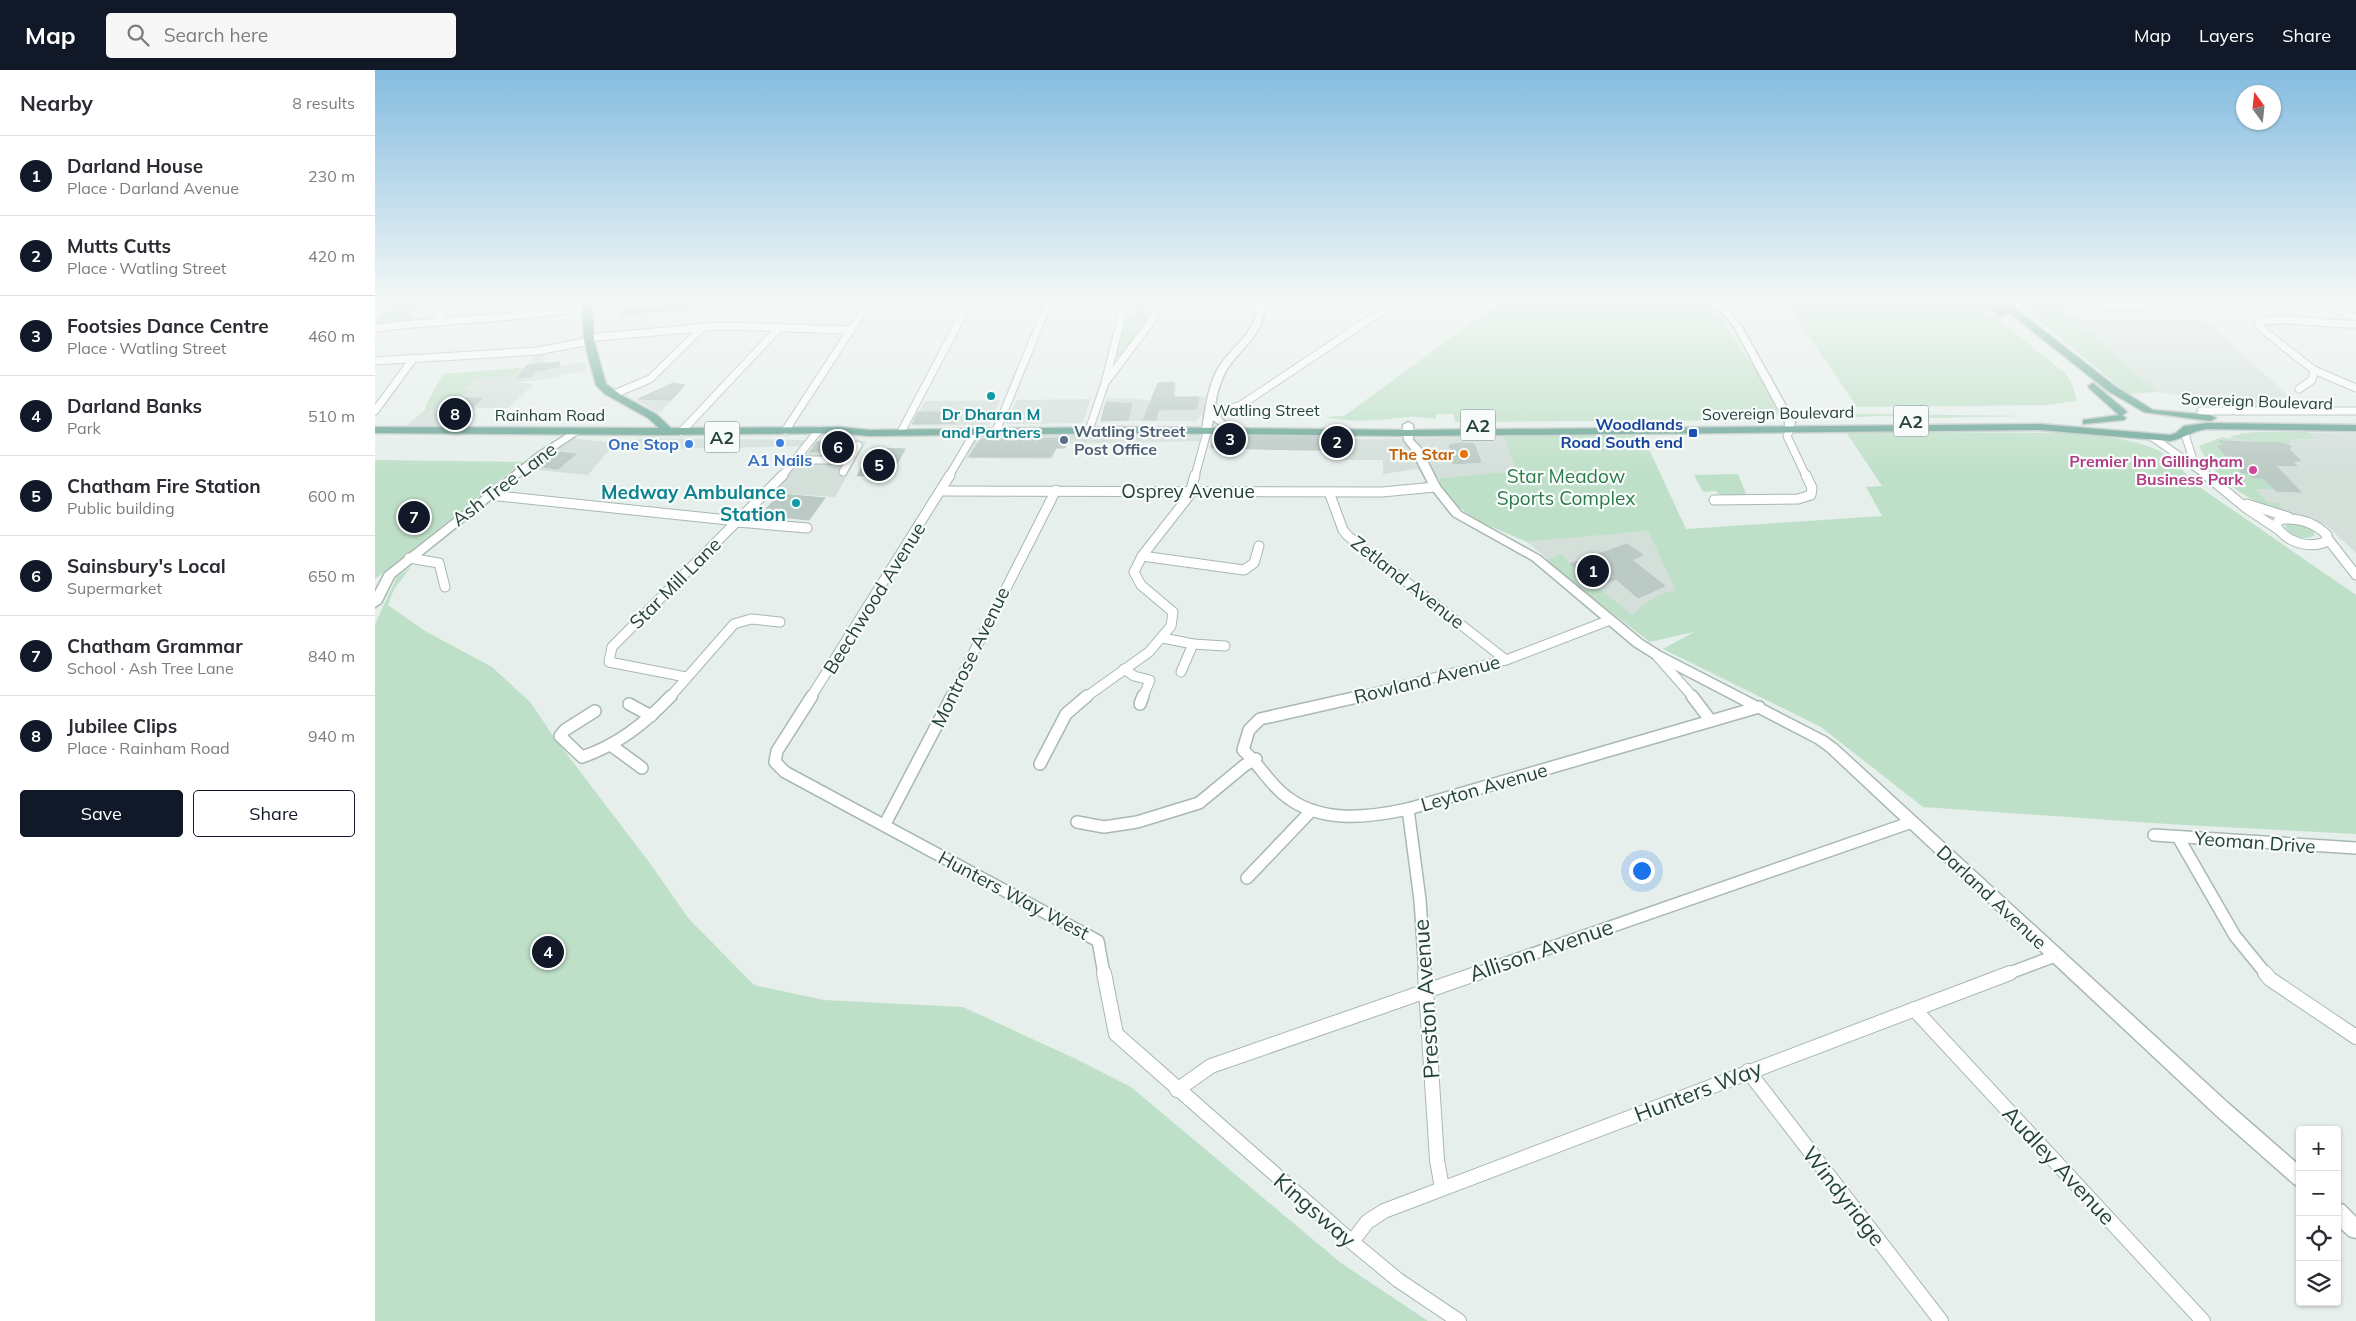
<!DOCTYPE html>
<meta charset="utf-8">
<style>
body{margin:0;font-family:Mulish,sans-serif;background:#f7f7f7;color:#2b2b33}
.controls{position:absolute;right:15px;bottom:15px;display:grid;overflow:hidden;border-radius:5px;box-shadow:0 1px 4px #0004}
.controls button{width:45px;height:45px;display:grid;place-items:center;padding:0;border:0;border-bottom:1px solid #e1e1e2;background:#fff;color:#2b2b33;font:25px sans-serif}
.compass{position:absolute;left:1861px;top:15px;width:45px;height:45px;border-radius:50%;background:#fff;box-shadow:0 1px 4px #0004;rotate:345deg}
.you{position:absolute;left:1266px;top:800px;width:18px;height:18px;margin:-12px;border:4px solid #fff;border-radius:50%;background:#1a73e8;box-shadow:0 0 0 8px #1a73e833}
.badge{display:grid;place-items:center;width:32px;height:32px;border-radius:50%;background:#111827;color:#fff;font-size:16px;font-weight:700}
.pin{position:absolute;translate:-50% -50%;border:2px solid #fff;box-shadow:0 1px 5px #0006}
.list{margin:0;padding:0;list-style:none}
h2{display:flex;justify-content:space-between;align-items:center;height:65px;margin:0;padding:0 20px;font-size:21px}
h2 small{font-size:16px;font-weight:400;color:#7c7c81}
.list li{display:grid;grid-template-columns:32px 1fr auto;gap:15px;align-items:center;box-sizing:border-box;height:80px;padding:0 20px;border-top:1px solid #e1e1e2}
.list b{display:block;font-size:19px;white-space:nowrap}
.list p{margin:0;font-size:16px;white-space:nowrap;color:#7c7c81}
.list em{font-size:16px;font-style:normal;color:#7c7c81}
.actions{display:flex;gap:10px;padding:15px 20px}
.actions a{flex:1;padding:11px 0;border:1px solid #111827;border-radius:5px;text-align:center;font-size:18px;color:#111827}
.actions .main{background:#111827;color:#fff}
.icon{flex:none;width:28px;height:28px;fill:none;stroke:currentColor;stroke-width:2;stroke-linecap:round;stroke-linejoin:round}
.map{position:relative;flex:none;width:1981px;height:1251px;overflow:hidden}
header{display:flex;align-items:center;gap:30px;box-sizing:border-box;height:70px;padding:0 25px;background:#111827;color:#fff}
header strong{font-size:24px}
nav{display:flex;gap:28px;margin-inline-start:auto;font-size:18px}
.search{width:350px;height:45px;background:#f7f7f7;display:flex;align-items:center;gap:12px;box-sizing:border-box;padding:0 18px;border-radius:5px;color:#7c7c81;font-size:19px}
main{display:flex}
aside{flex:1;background:#fff}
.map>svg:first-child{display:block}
.built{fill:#d4dfda}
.green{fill:#bfe0c8}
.building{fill:#bbcac4;stroke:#b8c9c2}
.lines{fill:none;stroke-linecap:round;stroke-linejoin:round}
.minor-far3-casing{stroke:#a8b8b2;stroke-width:9}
.minor-far2-casing{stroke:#a8b8b2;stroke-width:11}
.minor-far1-casing{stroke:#a8b8b2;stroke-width:14}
.minor-casing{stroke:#a8b8b2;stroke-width:16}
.tertiary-casing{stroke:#a8b8b2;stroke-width:3}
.primary-casing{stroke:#c2cac8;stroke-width:3}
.minor-far3{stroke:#fff;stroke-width:7}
.minor-far2{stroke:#fff;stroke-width:9}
.minor-far1{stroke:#fff;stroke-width:11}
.minor{stroke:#fff;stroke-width:14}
.tertiary{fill:#fff;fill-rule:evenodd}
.primary{fill:#6aa596;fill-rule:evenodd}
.culture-dot{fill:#0f9aa8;stroke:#f7fbf9;stroke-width:2}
.transit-dot{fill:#1a4fb4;stroke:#f7fbf9;stroke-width:2}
.service-dot{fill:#5c6f8a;stroke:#f7fbf9;stroke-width:2}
.shop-dot{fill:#3f7fe0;stroke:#f7fbf9;stroke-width:2}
.food-dot{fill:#e8710a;stroke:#f7fbf9;stroke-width:2}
.hotel-dot{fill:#d1479c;stroke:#f7fbf9;stroke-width:2}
.labels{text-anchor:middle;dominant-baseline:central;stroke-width:4.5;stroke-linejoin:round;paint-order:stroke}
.far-street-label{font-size:16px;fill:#24423a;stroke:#f7fbf9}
.far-culture-label{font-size:16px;font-weight:bold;fill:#0d838f;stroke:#f7fbf9}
.far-transit-label{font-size:16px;font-weight:bold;fill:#164399;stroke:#f7fbf9;text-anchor:end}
.far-service-label{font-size:16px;font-weight:bold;fill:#4e5e75;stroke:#f7fbf9;text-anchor:start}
.far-shop-label{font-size:16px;font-weight:bold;fill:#366cbe;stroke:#f7fbf9;text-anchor:end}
.far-food-label{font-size:16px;font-weight:bold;fill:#c56008;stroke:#f7fbf9;text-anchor:end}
.far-hotel-label{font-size:16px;font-weight:bold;fill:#b23c85;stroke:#f7fbf9;text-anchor:end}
.shield{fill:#f7fbf9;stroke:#637a73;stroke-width:1}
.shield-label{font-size:18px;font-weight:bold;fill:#24423a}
.park-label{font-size:19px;fill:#2d7a4b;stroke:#f7fbf9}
.street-label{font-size:19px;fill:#24423a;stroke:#f7fbf9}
.culture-label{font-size:19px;font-weight:bold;fill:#0d838f;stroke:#f7fbf9;text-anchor:end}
.near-street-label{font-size:22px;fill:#24423a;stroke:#f7fbf9}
</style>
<header>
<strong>Map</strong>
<div class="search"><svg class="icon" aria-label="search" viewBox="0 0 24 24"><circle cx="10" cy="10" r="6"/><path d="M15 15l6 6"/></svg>Search here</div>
<nav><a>Map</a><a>Layers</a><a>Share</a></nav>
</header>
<main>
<aside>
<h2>Nearby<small>8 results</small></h2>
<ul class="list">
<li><span class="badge">1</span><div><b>Darland House</b><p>Place · Darland Avenue</p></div><em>230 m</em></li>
<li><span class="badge">2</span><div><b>Mutts Cutts</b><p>Place · Watling Street</p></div><em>420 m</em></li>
<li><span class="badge">3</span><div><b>Footsies Dance Centre</b><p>Place · Watling Street</p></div><em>460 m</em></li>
<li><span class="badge">4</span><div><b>Darland Banks</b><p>Park</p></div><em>510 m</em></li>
<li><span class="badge">5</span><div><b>Chatham Fire Station</b><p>Public building</p></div><em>600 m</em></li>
<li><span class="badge">6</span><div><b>Sainsbury's Local</b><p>Supermarket</p></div><em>650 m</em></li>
<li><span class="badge">7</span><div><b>Chatham Grammar</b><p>School · Ash Tree Lane</p></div><em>840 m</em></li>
<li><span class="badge">8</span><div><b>Jubilee Clips</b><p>Place · Rainham Road</p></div><em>940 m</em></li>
</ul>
<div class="actions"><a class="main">Save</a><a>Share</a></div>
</aside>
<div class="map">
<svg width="1981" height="1251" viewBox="0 0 1981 1251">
<rect width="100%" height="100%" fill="#e6efeb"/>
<g class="built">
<polygon points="1699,249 1828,249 1928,339 1861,338 1853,336 1847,331 1782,322"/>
<polygon points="169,283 172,299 210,291 211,300 171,309 143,312 159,314 133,338 102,338 80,357 31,356 53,337 50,337 68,304 149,298 161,284"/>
<polygon points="786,312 802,312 800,327 830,326 828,343 821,351 726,351 732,328 756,328 779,331"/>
<polygon points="299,313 311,315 284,343 261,330"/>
<polygon points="715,329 708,353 632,354 641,330"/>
<polygon points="625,330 614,355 538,356 550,331"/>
<polygon points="1883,362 1981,363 1981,483 1951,455 1884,433 1825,378 1867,363"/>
<polygon points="825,364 825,371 684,374 677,389 591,388 601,365"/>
<polygon points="1128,365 1141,401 1064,408 1041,399 1008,404 1008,390 968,390 969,369 1035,369"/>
<polygon points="195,368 240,373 272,368 492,371 460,427 398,423 438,376 234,380 213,405 153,399"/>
<polygon points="1273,461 1302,522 1275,572 1152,472"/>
</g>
<g class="green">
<polygon points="17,229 48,229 38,244 39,248 35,250 41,250 2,255"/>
<polygon points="101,229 116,229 114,232 147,229 149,231 135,238 137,235 126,239 128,236 124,235 115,240 117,237 111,237 108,240 106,240 107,238 84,242 94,237 87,237 94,236 96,233 90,233"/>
<polygon points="389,229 489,229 485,236 384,237"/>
<path d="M 757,229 L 777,229 L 778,235 L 773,239 C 774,256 756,273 747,287 L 738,288 L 751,246 L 755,245 Z"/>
<path d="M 1129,229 L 1334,229 L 1385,307 L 1403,344 L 1383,350 L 1080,352 L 1078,344 L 1061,344 L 1061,349 C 1052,349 1042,346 1033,347 C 1006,350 976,353 950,347 L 969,346 Z"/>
<polygon points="1408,229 1598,229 1691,304 1697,314 1702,331 1672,335 1482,337"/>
<polygon points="1638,229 1678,229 1782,322 1753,324"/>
<polygon points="146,298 138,307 102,308 87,320 96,321 85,326 73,326 40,351 53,337 50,337 68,304"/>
<polygon points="1423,343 1656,346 1551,348 1508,346 1434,349 1425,346"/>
<path d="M 1471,362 L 1707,363 C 1728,366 1768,371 1786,382 C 1800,391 1811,404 1823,416 L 1981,525 L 1981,764 L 1792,754 L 1548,737 L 1446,657 L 1288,579 L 1319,562 L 1275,572 L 1193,509 L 1171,490 L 1187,484 L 1195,494 L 1257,545 C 1272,532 1281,523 1301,521 L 1273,461 L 1152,472 L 1103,451 L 1082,436 L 1066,416 L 1064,408 L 1141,401 L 1128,365 L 1267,364 L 1311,459 L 1507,446 L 1491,417 L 1507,416 Z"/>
<path d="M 1883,362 L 1933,362 L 1940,369 L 1914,369 L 1916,372 L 1912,375 C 1891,368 1876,376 1856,366 Z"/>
<path d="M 1848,367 L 1863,372 L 1845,371 L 1849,376 L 1842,377 L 1867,403 L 1873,403 L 1878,408 L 1888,408 L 1899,419 L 1881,419 L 1893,433 L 1903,433 L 1908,439 C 1872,434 1839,407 1824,376 Z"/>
<polygon points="0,390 148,392 0,509"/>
<polygon points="1363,404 1372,426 1346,426 1341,421 1328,422 1319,405"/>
<path d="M 1914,453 C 1924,453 1936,455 1940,465 C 1930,472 1915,466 1910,456 Z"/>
<polygon points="36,497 19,519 13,535 50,561 117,597 156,633 178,666 274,792 314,849 379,915 449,930 588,937 701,989 756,1017 966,1193 1053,1251 0,1251 0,554 22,507"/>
</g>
<g class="building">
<polygon points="255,229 332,229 328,238 245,245"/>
<polygon points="184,292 185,296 159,302 156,307 142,308 152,295"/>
<polygon points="799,312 798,327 824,327 822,339 783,340 781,350 768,350 783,313"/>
<polygon points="298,313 310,315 296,330 263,329"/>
<polygon points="90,328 108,328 81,352 63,351"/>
<polygon points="731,332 757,334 753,350 726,351"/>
<polygon points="543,342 585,342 580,353 537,354"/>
<polygon points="841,366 969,367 969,376 963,376 962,380 928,380 838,378 836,377 838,368"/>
<polygon points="693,368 690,378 681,378 675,387 594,387 606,369"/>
<polygon points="446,371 480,371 473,381 435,382 442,372"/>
<polygon points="1844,371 1905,373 1916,376 1914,379 1926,391 1917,391 1922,396 1900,395 1926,422 1901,421 1888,408 1878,408 1873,403 1867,403 1842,376 1849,376"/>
<polygon points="1086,373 1099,374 1106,392 1078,394 1073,381 1076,381 1074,375"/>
<polygon points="497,378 530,379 516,405 482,406"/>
<polygon points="180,382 201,384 183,399 160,396"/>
<polygon points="405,424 450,428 434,450 385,445"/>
<polygon points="1252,474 1268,485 1257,490 1290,516 1263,528 1241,509 1222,517 1195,494"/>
</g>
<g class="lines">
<defs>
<g id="minor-far3">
<polyline points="751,229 730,313 778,249 782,237 780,229"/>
<polyline points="1729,229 1734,236 1766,235"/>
<polyline points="1938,229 1981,247"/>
<polyline points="63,250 76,229"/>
<path d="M 0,258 C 70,249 142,249 212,237"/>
<polyline points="213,268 345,256 476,260"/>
<polyline points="0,291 163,281 214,271"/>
<polyline points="1939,300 1981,318"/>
<path d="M 1924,319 L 1937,310 L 1939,300 C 1930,293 1885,259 1883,254 C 1893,244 1962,256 1981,254"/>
<polyline points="239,324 275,309 328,257"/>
<polyline points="837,338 849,340 866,335 1025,229"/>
<polyline points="0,341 38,289"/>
<polyline points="1826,341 1981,341"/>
<polyline points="714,360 730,313"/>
<polyline points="1415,360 1412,366 1431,406"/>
<polyline points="410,361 496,229"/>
<polyline points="621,361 675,229"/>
<polyline points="1809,361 1819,393"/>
<polyline points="306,362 404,258"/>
<polyline points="526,362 596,229"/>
<polyline points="1777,367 1833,406"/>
<polyline points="421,390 475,390"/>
<polyline points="468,402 483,375"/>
<polyline points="407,406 444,360"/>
<polyline points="574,406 600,362"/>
<polyline points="820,406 832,362"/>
</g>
<g id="minor-far2">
<polyline points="1831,405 1871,438 1904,460"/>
<polyline points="566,421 1007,422 1060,417"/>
<polyline points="954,422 968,460 973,466 1131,590"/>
<polyline points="114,425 363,451"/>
<polyline points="1339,430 1423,429 1436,425 1437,418 1431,405"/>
<polyline points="1872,434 1913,447"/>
<path d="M 1909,449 C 1926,448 1940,453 1952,465 L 1951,472 C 1932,479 1912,472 1901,456 L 1903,451 Z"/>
<polyline points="362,452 432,458"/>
<polyline points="1953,469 1981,505"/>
<polyline points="767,486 869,500 879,493 884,476"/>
<polyline points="34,488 64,493 70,517"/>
<polyline points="788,568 818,574 806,602"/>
<polyline points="818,574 850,576"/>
<polyline points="1282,586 1318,627"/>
<polyline points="749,599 759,606 775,610 768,627"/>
<polyline points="311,607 234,592 237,577 408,405"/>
<polyline points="295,627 359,554 376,549 405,552"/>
<polyline points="436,627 575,405"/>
<polyline points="576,627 681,420"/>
<polyline points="711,627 774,582 796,556 798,542 766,515 759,502 767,486 814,426 820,405"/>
<polyline points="981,627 1131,590 1235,550"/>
</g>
<g id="minor-far1">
<polyline points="437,626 402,681 400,692 410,702 723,871 729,904"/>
<path d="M 987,626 L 885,649 L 874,660 L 868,680 C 883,693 892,710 907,723 C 942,754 991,748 1033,739 L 1384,637"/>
<polyline points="1317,626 1336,651"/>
<polyline points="254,634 276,646"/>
<polyline points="765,634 768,626"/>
<path d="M 220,641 L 190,660 L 185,666 L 207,687 C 243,675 270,653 296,626"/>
<polyline points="237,676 267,698"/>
<polyline points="665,694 691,644 712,626"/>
<polyline points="1033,739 1045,830 1050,904"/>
<polyline points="702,752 729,757 762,752 824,733 870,695 881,689"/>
<polyline points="510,754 577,626"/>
<polyline points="1779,765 1981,778"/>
<polyline points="1803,767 1860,866 1891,904"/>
<polyline points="872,808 937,740"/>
<polyline points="1100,904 1537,752"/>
<polyline points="1632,904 1680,886"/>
</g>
<g id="minor">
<polyline points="729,903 741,964 977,1172 1023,1210 1084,1251"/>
<polyline points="1050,903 1062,1090 1067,1118"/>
<polyline points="1890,903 1895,909 1981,967"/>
<polyline points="1539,939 1828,1251"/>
<polyline points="1373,1001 1566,1251"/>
<polyline points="802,1020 836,996 1103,903"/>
<polyline points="977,1172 992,1152 1009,1141 1635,903"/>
</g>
<g id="tertiary">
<path d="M 882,229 L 890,229 C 891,262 872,272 854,296 C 846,308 842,322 840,336 L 844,339 L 846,348 L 855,356 L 850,359 L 838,350 L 835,364 L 829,364 C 826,358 829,348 830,341 C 833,325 836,308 846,294 C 863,270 883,262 882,229 Z"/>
<polygon points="1336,229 1344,229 1367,257 1420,352 1418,362 1415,363 1410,360 1410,352 1359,257"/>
<polygon points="1033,352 1038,355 1038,370 1045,377 1065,416 1086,442 1165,486 1267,570 1286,582 1451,667 1462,675 1854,1034 1925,1096 1925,1117 1919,1114 1842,1046 1452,681 1441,673 1278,588 1259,576 1157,490 1078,446 1055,417 1036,379 1029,370 1028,355"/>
<polygon points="200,359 205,362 203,364 170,386 19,507 6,533 0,537 0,522 10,503 164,382"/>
<polygon points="1962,1133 1969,1135 1981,1147 1981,1168 1974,1166 1962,1155"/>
</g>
<g id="primary">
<path d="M 204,229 L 214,229 L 217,237 L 219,271 L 231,314 L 246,325 L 281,344 L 296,358 L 465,357 L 494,360 L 748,357 L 1031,360 L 1665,354 L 1795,365 L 1801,363 L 1809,356 L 1832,353 L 1981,355 L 1981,361 L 1832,359 C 1816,361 1810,368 1795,371 L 1665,360 L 1031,366 L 748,363 L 494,366 L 465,363 L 290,365 L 0,363 L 0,357 L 284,358 L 273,348 L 230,324 L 221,315 L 209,271 L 207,237 Z"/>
<polygon points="1604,229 1615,229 1633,244 1625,246"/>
<polygon points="1617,229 1628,229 1741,317 1778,340 1835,345 1841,348 1835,351 1769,342 1733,321"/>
<polygon points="1718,313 1750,340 1752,342 1747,345 1751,348 1749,350 1708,354 1708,350 1744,345 1714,318 1713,316"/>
</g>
</defs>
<use href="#minor-far3" class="minor-far3-casing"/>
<use href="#minor-far2" class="minor-far2-casing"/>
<use href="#minor-far1" class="minor-far1-casing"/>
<use href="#minor" class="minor-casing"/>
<use href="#tertiary" class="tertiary-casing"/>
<use href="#primary" class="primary-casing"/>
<use href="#minor-far3" class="minor-far3"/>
<use href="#minor-far2" class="minor-far2"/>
<use href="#minor-far1" class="minor-far1"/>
<use href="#minor" class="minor"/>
<use href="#tertiary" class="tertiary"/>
<use href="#primary" class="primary"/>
</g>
<linearGradient id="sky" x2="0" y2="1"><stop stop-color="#84bce0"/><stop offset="0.57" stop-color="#f4f8f6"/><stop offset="1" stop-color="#f4f8f6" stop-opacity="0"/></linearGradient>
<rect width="1981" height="404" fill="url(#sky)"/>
<g class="culture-dot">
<circle cx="616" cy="326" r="5"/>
<circle cx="421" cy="433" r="5"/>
</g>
<rect class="transit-dot" x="1313" y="358" width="10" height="10" rx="2.5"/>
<circle class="service-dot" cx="689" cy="370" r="5"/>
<g class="shop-dot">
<circle cx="405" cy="373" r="5"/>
<circle cx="314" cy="374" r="5"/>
</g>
<circle class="food-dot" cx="1089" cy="384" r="5"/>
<circle class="hotel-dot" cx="1878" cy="400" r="5"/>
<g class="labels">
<g class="far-street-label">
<text transform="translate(1882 331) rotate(2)">Sovereign Boulevard</text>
<text x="891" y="340">Watling Street</text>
<text transform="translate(1403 343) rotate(-1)">Sovereign Boulevard</text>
<text x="175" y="345">Rainham Road</text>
</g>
<g class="far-culture-label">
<text x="616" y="344">Dr Dharan M<tspan x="616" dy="18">and Partners</tspan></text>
</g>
<g class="far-transit-label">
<text x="1308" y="354">Woodlands<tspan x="1308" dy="18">Road South end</tspan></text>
</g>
<g class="far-service-label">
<text x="699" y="361">Watling Street<tspan x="699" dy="18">Post Office</tspan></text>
</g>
<g class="far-shop-label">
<text x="304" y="374">One Stop</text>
<text x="405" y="390" text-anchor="middle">A1 Nails</text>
</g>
<g class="far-food-label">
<text x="1079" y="384">The Star</text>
</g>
<g class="far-hotel-label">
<text x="1868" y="391">Premier Inn Gillingham<tspan x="1868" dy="18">Business Park</tspan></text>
</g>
<g class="shield">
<rect x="1518.5" y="335.5" width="35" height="31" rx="4"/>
<rect x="1085.5" y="339.5" width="35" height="31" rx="4"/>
<rect x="329.5" y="351.5" width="35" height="31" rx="4"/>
</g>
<g class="shield-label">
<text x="1536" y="351">A2</text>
<text x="1103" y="355">A2</text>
<text x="347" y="367">A2</text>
</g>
<g class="park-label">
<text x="1191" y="406">Star Meadow<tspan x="1191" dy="22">Sports Complex</tspan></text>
</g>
<g class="street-label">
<text transform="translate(129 414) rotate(-37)">Ash Tree Lane</text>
<text x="813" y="421">Osprey Avenue</text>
<text transform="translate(1033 512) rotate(38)">Zetland Avenue</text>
<text transform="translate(300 513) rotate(-45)">Star Mill Lane</text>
<text transform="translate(499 528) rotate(-58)">Beechwood Avenue</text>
<text transform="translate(595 587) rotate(-64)">Montrose Avenue</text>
<text transform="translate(1052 609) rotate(-14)">Rowland Avenue</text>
<text transform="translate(1109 717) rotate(-16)">Leyton Avenue</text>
<text transform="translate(1880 772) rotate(4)">Yeoman Drive</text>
<text transform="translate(639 825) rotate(28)">Hunters Way West</text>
<text transform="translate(1617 827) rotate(43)">Darland Avenue</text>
</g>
<g class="culture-label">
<text x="411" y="422">Medway Ambulance<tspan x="411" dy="22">Station</tspan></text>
</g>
<g class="near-street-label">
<text transform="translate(1166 880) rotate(-19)">Allison Avenue</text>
<text transform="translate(1051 929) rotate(-94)">Preston Avenue</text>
<text transform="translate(1323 1021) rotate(-21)">Hunters Way</text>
<text transform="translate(1684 1095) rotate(47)">Audley Avenue</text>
<text transform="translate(1469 1126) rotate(52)">Windyridge</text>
<text transform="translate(940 1140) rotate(41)">Kingsway</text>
</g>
</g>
</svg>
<div class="controls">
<button>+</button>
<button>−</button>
<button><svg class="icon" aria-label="locate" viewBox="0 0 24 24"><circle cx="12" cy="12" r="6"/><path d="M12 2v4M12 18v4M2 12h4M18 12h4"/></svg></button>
<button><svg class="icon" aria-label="layers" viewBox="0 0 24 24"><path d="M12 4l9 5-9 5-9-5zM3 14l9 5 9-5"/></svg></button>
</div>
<svg class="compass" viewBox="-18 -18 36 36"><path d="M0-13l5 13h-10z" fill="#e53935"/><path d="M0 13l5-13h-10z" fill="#7c7c81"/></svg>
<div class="you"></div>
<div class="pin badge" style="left:1218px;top:501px">1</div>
<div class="pin badge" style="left:962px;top:372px">2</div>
<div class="pin badge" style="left:855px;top:369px">3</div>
<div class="pin badge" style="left:173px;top:882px">4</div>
<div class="pin badge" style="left:504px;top:395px">5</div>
<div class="pin badge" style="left:463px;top:377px">6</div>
<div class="pin badge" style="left:39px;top:447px">7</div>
<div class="pin badge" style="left:80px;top:344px">8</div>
</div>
</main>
